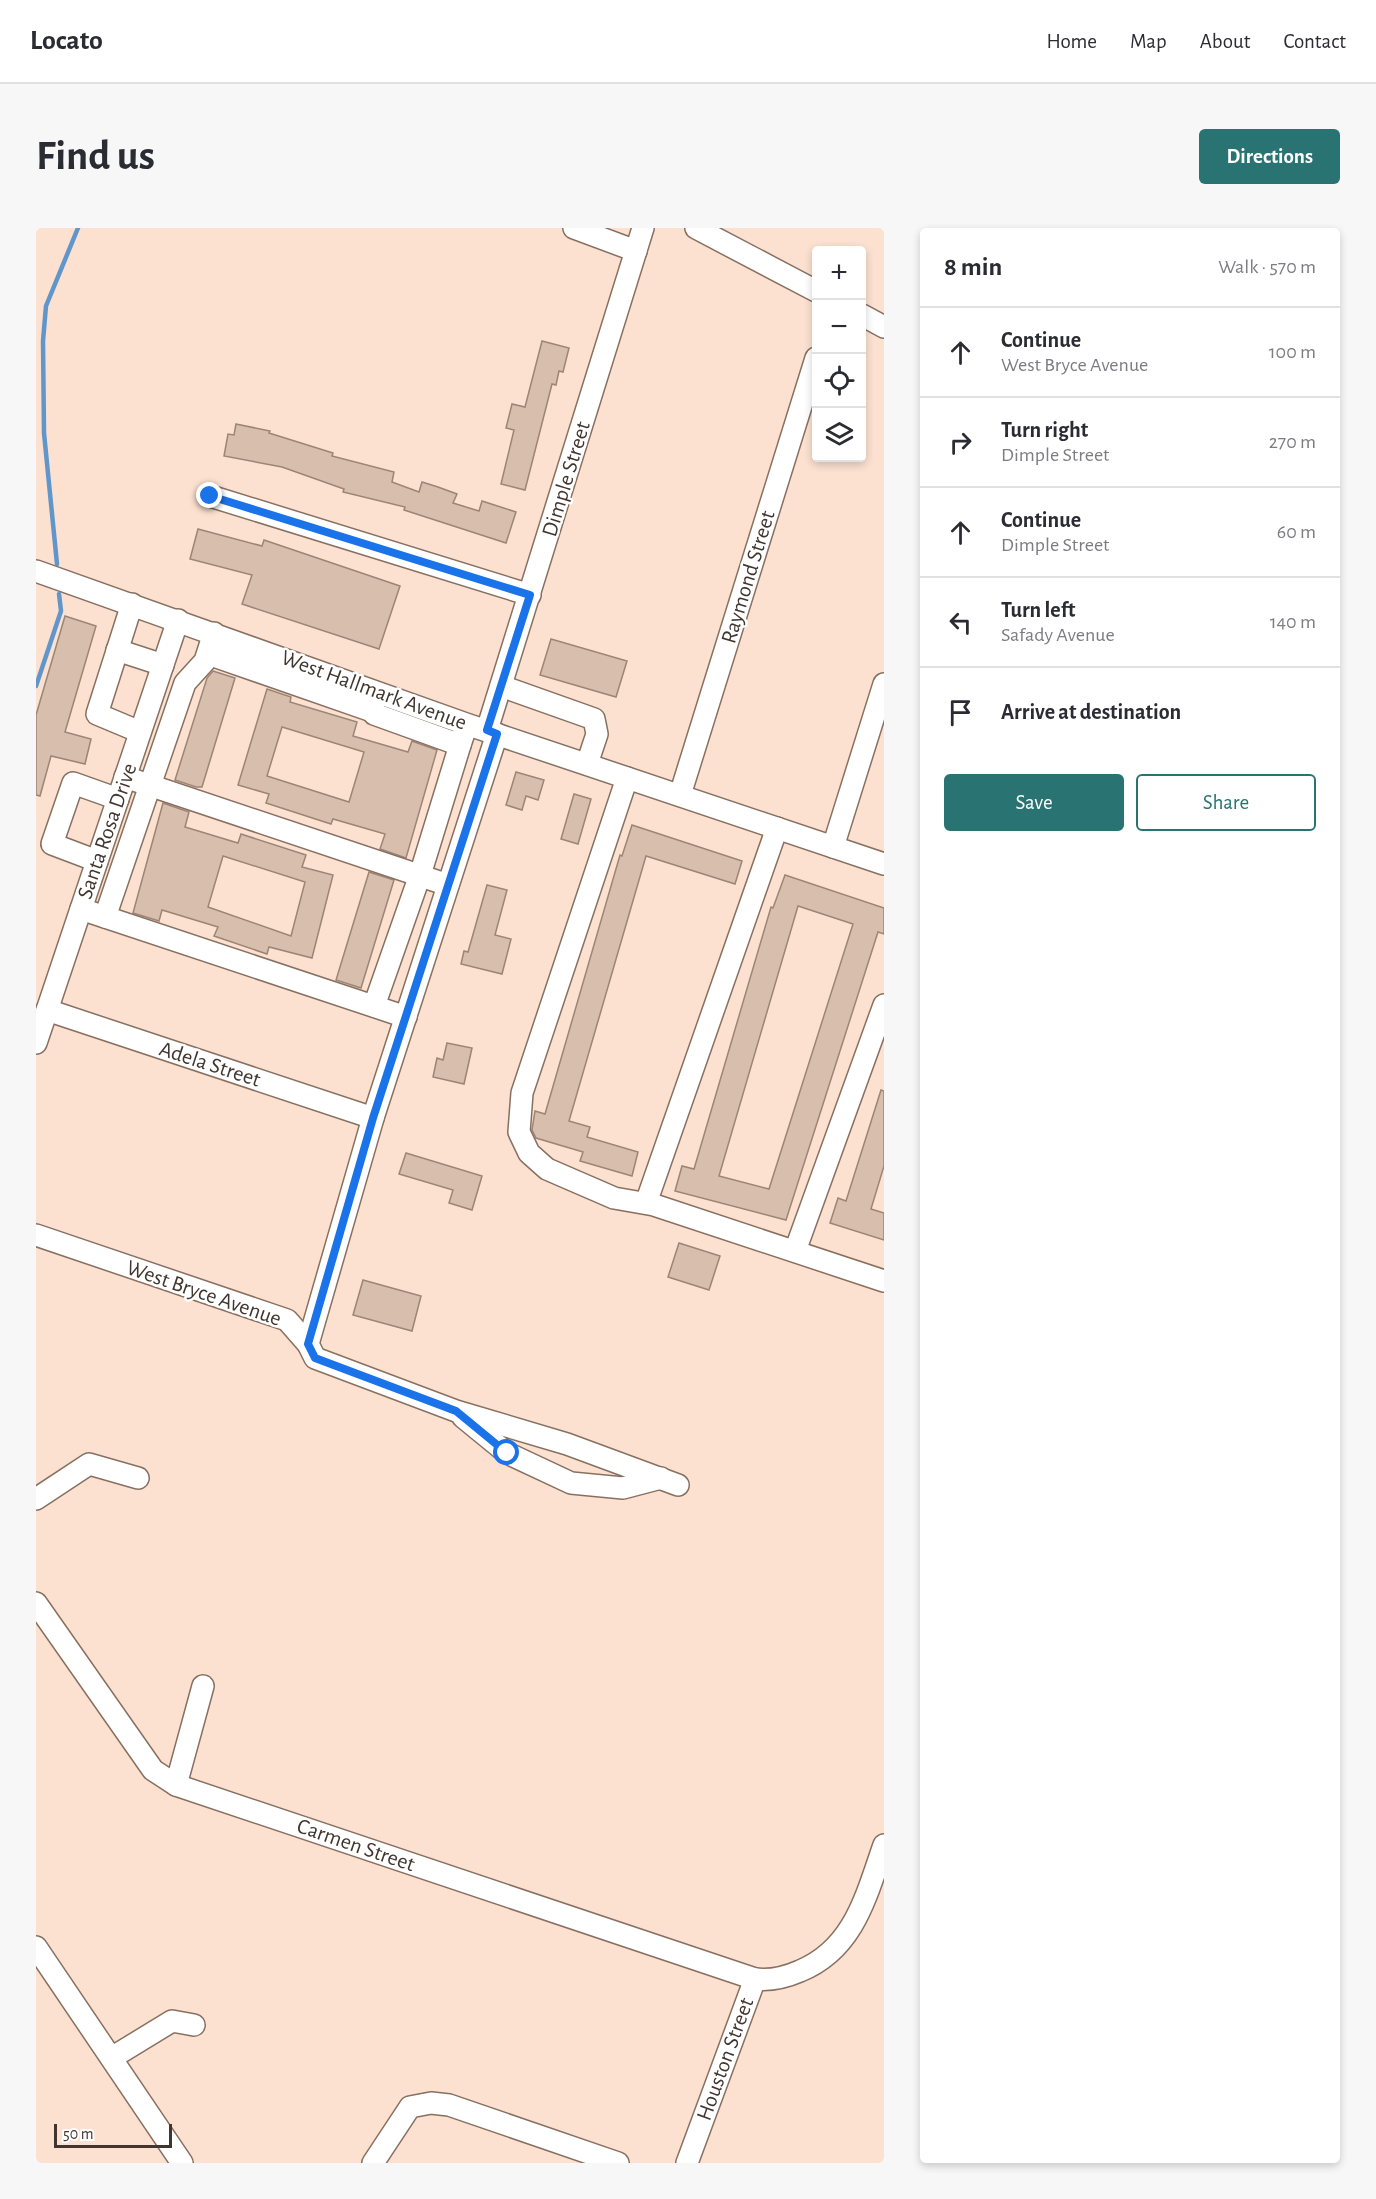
<!DOCTYPE html>
<meta charset="utf-8">
<style>
body{margin:0;font-family:"Alegreya Sans",sans-serif;background:#f7f7f7;color:#2b2b33}
.controls{position:absolute;right:18px;top:18px;display:grid;overflow:hidden;border-radius:6px;box-shadow:0 3px 9px #0003}
.controls button{width:54px;height:54px;display:grid;place-items:center;padding:0;border:0;border-bottom:2px solid #e1e1e2;background:#fff;color:#2b2b33;font:30px sans-serif}
.scale{position:absolute;left:18px;bottom:15px;width:118px;box-sizing:border-box;padding-left:6px;border:3px solid #40362f;border-top:0;font-size:16px;line-height:21px;white-space:nowrap;color:#40362f;-webkit-text-stroke:4px #fff;paint-order:stroke}
.stop{position:absolute;width:18px;height:18px;margin:-14px;border:4px solid #1a73e8;border-radius:50%;background:#fff}
.stop.end{background:#1a73e8;border-color:#fff;box-shadow:0 2px 6px #0008}
.list{margin:0;padding:0;list-style:none}
h2{display:flex;justify-content:space-between;align-items:center;height:78px;margin:0;padding:0 24px;font-size:26px}
h2 small{font-size:20px;font-weight:400;color:#7c7c81}
.list li{display:grid;grid-template-columns:39px 1fr auto;gap:18px;align-items:center;box-sizing:border-box;height:90px;padding:0 24px;border-top:2px solid #e1e1e2}
.list b{display:block;font-size:22px;white-space:nowrap}
.list p{margin:0;font-size:20px;white-space:nowrap;color:#7c7c81}
.list em{font-size:20px;font-style:normal;color:#7c7c81}
.actions{display:flex;gap:12px;padding:18px 24px}
.actions a{flex:1;padding:14px 0;border:2px solid #297373;border-radius:6px;text-align:center;font-size:21px;color:#297373}
.actions .main{background:#297373;color:#fff}
.icon{flex:none;width:33px;height:33px;fill:none;stroke:currentColor;stroke-width:2;stroke-linecap:round;stroke-linejoin:round}
.map{position:relative;flex:none;width:848px;height:1935px;overflow:hidden;border-radius:6px}
header{display:flex;align-items:center;gap:36px;box-sizing:border-box;height:84px;padding:0 30px;background:#fff;border-bottom:2px solid #e1e1e2}
header strong{font-size:28px}
nav{display:flex;gap:33px;margin-inline-start:auto;font-size:21px}
.intro{display:flex;align-items:center;justify-content:space-between;box-sizing:border-box;height:144px;padding:0 36px}
h1{margin:0;font-size:42px}
.button{padding:15px 27px;border-radius:6px;background:#297373;color:#fff;font-size:21px;font-weight:700}
main{display:flex;gap:36px;padding:0 36px}
aside{flex:1;background:#fff;border-radius:6px;box-shadow:0 3px 9px #0003}
.map>svg:first-child{display:block}
.lines{fill:none;stroke-linecap:round;stroke-linejoin:round}
.stream{stroke:#6196cb;stroke-width:4.5}
.building{fill:#d7bead;stroke:#9d8575;stroke-width:1.5;fill-rule:evenodd}
.minor-casing{stroke:#887061;stroke-width:24}
.minor{stroke:#fff;stroke-width:21}
.route{stroke:#1a73e8;stroke-width:8}
.labels{text-anchor:middle;dominant-baseline:central;stroke-width:5;stroke-linejoin:round;paint-order:stroke}
.street-label{font-size:22px;fill:#40362f;stroke:#fff}
</style>
<header>
<strong>Locato</strong>
<nav><a>Home</a><a>Map</a><a>About</a><a>Contact</a></nav>
</header>
<div class="intro"><h1>Find us</h1><a class="button">Directions</a></div>
<main>
<div class="map">
<svg width="848" height="1935" viewBox="0 0 848 1935">
<rect width="100%" height="100%" fill="#fce1d0"/>
<g class="lines">
<g class="stream">
<polyline points="21,336 8,205 7,113 10,78 42,0"/>
<polyline points="0,458 25,383 23,366"/>
</g>
</g>
<g class="building">
<polygon points="506,113 533,120 527,144 523,143 520,157 516,156 489,262 465,256 478,202 470,200 476,176 489,179"/>
<polygon points="200,196 234,203 233,205 297,225 296,228 358,244 356,254 383,264 386,254 402,259 421,266 417,275 443,283 446,273 480,284 470,315 368,282 369,279 307,264 308,261 246,239 188,228 192,206 198,207"/>
<polygon points="162,301 226,318 228,312 364,358 343,421 206,376 216,347 154,331"/>
<polygon points="29,388 60,398 29,504 55,511 49,536 15,528 4,568 0,567 0,487"/>
<polygon points="515,411 591,433 580,469 504,447"/>
<polygon points="177,443 199,450 166,559 160,559 139,552 171,450"/>
<path d="M 231,461 L 255,469 L 254,474 L 321,494 L 317,508 L 372,524 L 376,513 L 401,522 L 370,630 L 344,621 L 349,606 L 297,591 L 295,596 L 230,575 L 233,566 L 202,557 ZM 246,499 L 328,524 L 313,574 L 231,548 Z"/>
<polygon points="480,544 508,552 502,572 490,568 486,582 470,577"/>
<polygon points="538,566 555,571 542,616 525,611"/>
<path d="M 127,575 L 153,584 L 149,599 L 202,615 L 205,606 L 270,627 L 266,639 L 297,647 L 276,730 L 233,719 L 231,726 L 178,708 L 182,699 L 126,682 L 123,693 L 97,685 ZM 187,628 L 269,654 L 255,708 L 172,679 Z"/>
<polygon points="596,597 706,633 699,656 610,628 533,893 554,899 551,909 602,924 596,948 544,933 547,924 500,910 496,902 499,883 509,886 584,627 586,628"/>
<polygon points="333,644 358,652 325,760 300,752"/>
<path d="M 749,647 L 848,680 L 848,706 L 842,704 L 750,992 L 639,963 L 646,938 L 658,941 L 735,679 L 737,680 ZM 762,678 L 817,696 L 733,961 L 683,948 Z"/>
<polygon points="451,657 471,662 459,707 475,711 466,746 425,736 428,723 432,724"/>
<polygon points="411,815 436,820 428,856 397,849 401,830 407,832"/>
<polygon points="845,862 848,863 848,938 835,981 848,985 848,1012 794,995 802,970 810,973"/>
<polygon points="370,925 446,948 436,982 413,975 417,962 363,946"/>
<polygon points="643,1015 684,1028 673,1062 632,1049"/>
<polygon points="327,1052 385,1068 376,1103 317,1087"/>
</g>
<g class="lines">
<defs>
<g id="minor">
<polyline points="538,0 600,23"/>
<polyline points="660,0 780,63"/>
<polyline points="826,87 848,99"/>
<polyline points="174,268 494,367"/>
<polyline points="0,343 430,496 848,636"/>
<polyline points="96,376 61,486 104,504"/>
<polyline points="81,422 127,437"/>
<polyline points="172,426 336,483"/>
<polyline points="465,458 558,491 561,506 551,536"/>
<polyline points="339,469 336,483 338,486 424,517 428,505"/>
<polyline points="451,502 607,0"/>
<polyline points="89,549 412,657"/>
<polyline points="591,550 486,865 483,904 493,925 511,941 578,970 618,977 848,1053"/>
<polyline points="644,567 780,130"/>
<polyline points="797,619 848,456"/>
<polyline points="61,633 16,616 37,555 82,571"/>
<polyline points="45,681 370,789"/>
<polyline points="69,689 149,455 169,433 178,405"/>
<polyline points="338,778 384,647 424,517"/>
<polyline points="11,782 337,890"/>
<polyline points="0,815 142,392"/>
<polyline points="610,975 741,600"/>
<polyline points="0,1007 251,1092 272,1116 279,1130 420,1183 531,1216 642,1257"/>
<polyline points="759,1023 848,777"/>
<polyline points="272,1116 337,890 461,506"/>
<polyline points="427,1189 471,1225 535,1255 587,1260 625,1250"/>
<polyline points="0,1271 53,1236 102,1250"/>
<polyline points="0,1375 117,1542 140,1557 719,1751"/>
<polyline points="140,1557 167,1458"/>
<polyline points="0,1719 146,1935"/>
<polyline points="77,1829 136,1793 158,1797"/>
<polyline points="337,1935 374,1879 395,1875 413,1877 582,1935"/>
<path d="M 651,1935 L 719,1751 C 735,1753 748,1750 764,1743 C 818,1721 830,1668 848,1617"/>
</g>
</defs>
<use href="#minor" class="minor-casing"/>
<use href="#minor" class="minor"/>
</g>
<g class="lines">
<polyline class="route" points="174,268 494,367 451,502 461,506 337,890 272,1116 279,1130 420,1183 471,1225"/>
</g>
<g class="labels">
<g class="street-label">
<text transform="translate(530 251) rotate(-73)">Dimple Street</text>
<text transform="translate(712 349) rotate(-73)">Raymond Street</text>
<text transform="translate(338 462) rotate(20)">West Hallmark Avenue</text>
<text transform="translate(71 603) rotate(-71)">Santa Rosa Drive</text>
<text transform="translate(174 836) rotate(18)">Adela Street</text>
<text transform="translate(168 1065) rotate(19)">West Bryce Avenue</text>
<text transform="translate(320 1617) rotate(19)">Carmen Street</text>
<text transform="translate(689 1831) rotate(-70)">Houston Street</text>
</g>
</g>
</svg>
<div class="controls">
<button>+</button>
<button>−</button>
<button><svg class="icon" aria-label="locate" viewBox="0 0 24 24"><circle cx="12" cy="12" r="6"/><path d="M12 2v4M12 18v4M2 12h4M18 12h4"/></svg></button>
<button><svg class="icon" aria-label="layers" viewBox="0 0 24 24"><path d="M12 4l9 5-9 5-9-5zM3 14l9 5 9-5"/></svg></button>
</div>
<div class="scale">50 m</div>
<div class="stop" style="left:471px;top:1225px"></div>
<div class="stop end" style="left:174px;top:268px"></div>
</div>
<aside>
<h2>8 min<small>Walk · 570 m</small></h2>
<ul class="list">
<li><svg class="icon" aria-label="ahead" viewBox="0 0 24 24"><path d="M12 20V5M6 11l6-6 6 6"/></svg><div><b>Continue</b><p>West Bryce Avenue</p></div><em>100 m</em></li>
<li><svg class="icon" aria-label="right" viewBox="0 0 24 24"><path d="M7 20v-9h11M14 6l5 5-5 5"/></svg><div><b>Turn right</b><p>Dimple Street</p></div><em>270 m</em></li>
<li><svg class="icon" aria-label="ahead" viewBox="0 0 24 24"><path d="M12 20V5M6 11l6-6 6 6"/></svg><div><b>Continue</b><p>Dimple Street</p></div><em>60 m</em></li>
<li><svg class="icon" aria-label="left" viewBox="0 0 24 24"><path d="M17 20v-9H6M10 6l-5 5 5 5"/></svg><div><b>Turn left</b><p>Safady Avenue</p></div><em>140 m</em></li>
<li><svg class="icon" aria-label="arrive" viewBox="0 0 24 24"><path d="M6 21V4h12l-3 4 3 4H6"/></svg><div><b>Arrive at destination</b></div></li>
</ul>
<div class="actions"><a class="main">Save</a><a>Share</a></div>
</aside>
</main>
